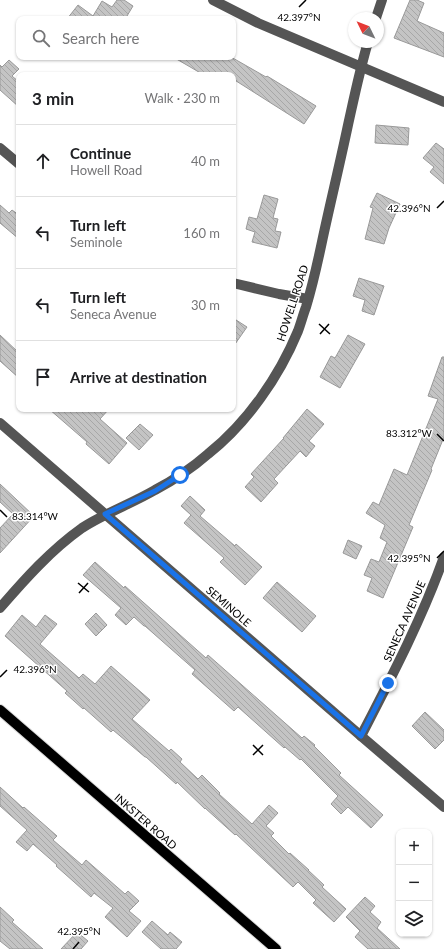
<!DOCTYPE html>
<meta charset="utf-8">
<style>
body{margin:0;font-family:Lato,sans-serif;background:#f6f6f6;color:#202124}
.controls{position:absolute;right:12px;bottom:12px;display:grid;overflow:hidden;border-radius:8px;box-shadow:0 1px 3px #0004}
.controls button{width:36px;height:36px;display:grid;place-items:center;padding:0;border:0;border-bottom:1px solid #e0e0e0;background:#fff;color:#202124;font:20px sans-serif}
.compass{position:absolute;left:348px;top:12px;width:36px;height:36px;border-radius:50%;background:#fff;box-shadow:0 1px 3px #0004;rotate:313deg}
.stop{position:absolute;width:12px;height:12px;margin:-9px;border:3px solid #1a73e8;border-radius:50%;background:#fff}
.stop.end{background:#1a73e8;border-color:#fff;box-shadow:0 1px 4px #0008}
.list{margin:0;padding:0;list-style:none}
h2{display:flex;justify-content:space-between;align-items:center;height:52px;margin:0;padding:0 16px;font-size:17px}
h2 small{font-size:13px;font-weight:400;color:#757577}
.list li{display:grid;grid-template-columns:26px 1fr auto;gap:12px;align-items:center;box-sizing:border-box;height:72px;padding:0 16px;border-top:1px solid #e0e0e0}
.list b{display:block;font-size:15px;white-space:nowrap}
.list p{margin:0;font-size:13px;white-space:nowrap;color:#757577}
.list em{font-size:13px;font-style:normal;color:#757577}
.icon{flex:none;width:22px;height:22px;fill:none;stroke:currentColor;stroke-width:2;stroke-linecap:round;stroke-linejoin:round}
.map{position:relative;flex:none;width:444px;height:949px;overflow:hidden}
.search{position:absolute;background:#fff;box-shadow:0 1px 3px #0004;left:16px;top:16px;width:220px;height:44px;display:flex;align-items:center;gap:10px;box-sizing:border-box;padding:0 14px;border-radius:8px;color:#757577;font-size:15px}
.panel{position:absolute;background:#fff;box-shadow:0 1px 3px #0004;left:16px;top:72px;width:220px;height:340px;border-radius:8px}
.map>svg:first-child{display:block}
.building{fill:url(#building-back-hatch);stroke:#999}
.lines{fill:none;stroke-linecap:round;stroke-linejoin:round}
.major-casing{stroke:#dbdbdb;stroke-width:12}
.minor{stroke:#555;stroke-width:10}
.major{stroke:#000;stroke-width:10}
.route{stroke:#1a73e8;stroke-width:5}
.ticks{fill:none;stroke:#000;stroke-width:1.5}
.labels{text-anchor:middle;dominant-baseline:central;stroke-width:3;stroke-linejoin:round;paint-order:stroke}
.street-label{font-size:11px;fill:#000;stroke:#fff}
.ticks-label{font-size:10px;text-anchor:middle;fill:#000;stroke:#fff;stroke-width:3;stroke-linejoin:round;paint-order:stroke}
</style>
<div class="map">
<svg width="444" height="949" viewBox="0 0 444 949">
<defs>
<pattern id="building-back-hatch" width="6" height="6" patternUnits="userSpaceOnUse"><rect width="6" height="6" fill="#c4c4c4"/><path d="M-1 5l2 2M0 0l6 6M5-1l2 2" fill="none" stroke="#a7a7a7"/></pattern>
</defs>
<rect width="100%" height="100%" fill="#fff"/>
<g class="building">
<polygon points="117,0 124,0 133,6 127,16 131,19 67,19 78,5 93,16 102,1 112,7"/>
<polygon points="410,0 417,0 424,3 417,21 444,33 444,57 394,38"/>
<polygon points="173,57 231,57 266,77 267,76 316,106 304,124 233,79 233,75 204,75"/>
<polygon points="9,60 19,69 12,76 19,82 19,107 0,90 0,65 2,67"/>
<polygon points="376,125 409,128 408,145 375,143"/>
<polygon points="436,143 444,149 444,184 430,172 434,167 423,158"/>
<polygon points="377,193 400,204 389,228 384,244 365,239 373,208 370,207"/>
<polygon points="264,195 278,199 273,218 278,219 275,231 281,232 277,248 252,242 255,232 246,229 249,217 257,219"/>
<polygon points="0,205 9,213 12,210 19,215 19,239 0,223"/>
<polygon points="359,278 384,286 374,315 362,311 365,300 353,296"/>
<polygon points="233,318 247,327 233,347"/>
<polygon points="0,335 19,353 19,378 0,361"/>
<polygon points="348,335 365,344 340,388 320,377 331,356 335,358"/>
<polygon points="442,357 444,357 444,437 431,469 432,470 409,525 413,527 383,598 367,591 372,578 364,575 371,559 379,562 387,542 380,538 385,525 366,513 373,502 379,505 394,469 407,475 438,399 428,396"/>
<polygon points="49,409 109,409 100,419 127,443 109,464 86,444 87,442"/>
<polygon points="307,409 324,424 309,441 315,446 306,457 300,451 274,479 278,483 261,502 245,487 254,477 251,474 284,438 283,438"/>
<polygon points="140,424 153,435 139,450 126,438"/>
<polygon points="0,484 34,516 0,553 0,528 13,514 0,502"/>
<polygon points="190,496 205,510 200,516 235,546 236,544 262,567 245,585 220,562 224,558 184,523 191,515 181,506"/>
<polygon points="348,540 362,546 356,559 343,553"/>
<polygon points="95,562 124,588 125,586 206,658 208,655 302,738 304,736 315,745 314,746 341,773 339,775 383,815 371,828 348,807 341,814 331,804 338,796 301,759 300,760 285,747 284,748 238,707 234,711 192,674 195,670 145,626 144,626 134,617 126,625 115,615 121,608 83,575"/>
<polygon points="277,582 316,616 302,632 263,598"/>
<polygon points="96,613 107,625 96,636 85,624"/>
<polygon points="22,615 36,627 45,615 57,624 40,644 79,678 83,674 95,684 111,666 150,700 132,719 169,751 171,749 182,759 180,762 198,779 202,775 220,793 219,794 252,824 269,805 278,813 266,826 274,833 271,836 289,854 290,853 309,870 308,870 324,885 322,887 346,909 334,922 313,903 316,900 298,882 293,887 236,834 235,835 205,808 205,809 177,782 176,784 146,757 145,757 113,730 111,732 84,708 83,709 65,693 67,691 5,636"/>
<polygon points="425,712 444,730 444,740 435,749 412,726"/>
<polygon points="0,787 23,808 24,807 57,836 53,840 82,865 86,860 125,894 128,891 139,901 129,911 141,921 127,937 105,917 113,908 94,893 91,897 56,866 57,865 33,844 27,851 16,842 27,830 0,806"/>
<polygon points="365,897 375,906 370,912 381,922 377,928 400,949 368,949 355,937 360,931 346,917"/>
<polygon points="0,907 14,920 12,922 43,949 10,949 0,941"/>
<polygon points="152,921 168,935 170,932 182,942 176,949 161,949 142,932"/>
<polygon points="77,932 88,941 81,949 61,949"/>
</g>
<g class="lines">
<defs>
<polyline id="major" points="0,710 276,949"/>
</defs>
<use href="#major" class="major-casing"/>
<g class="minor">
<polyline points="213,0 258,23 444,102"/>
<polyline points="376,18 382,0"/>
<polyline points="0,148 19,164"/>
<polyline points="233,283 279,294 308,299"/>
<polyline points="0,423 361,736 444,807"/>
<path d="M 0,608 C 25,579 51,550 82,528 C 105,513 131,504 155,490 C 174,480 192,468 208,454 C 247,423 279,377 298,331 C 301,323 303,315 306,307 C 313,284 318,261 323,237 C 331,200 340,163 348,125 C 354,98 360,69 368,42"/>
<path d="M 361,736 C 391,678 422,619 444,557"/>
</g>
<use href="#major" class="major"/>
</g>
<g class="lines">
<polyline class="route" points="180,475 155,491 105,514 361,736 388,683"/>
</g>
<path class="ticks" d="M 299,7 L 306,0M 437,208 L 444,201M 319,324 L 330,334M 320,334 L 329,324M 437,434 L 444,441M 0,510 L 7,517M 437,558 L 444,551M 78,583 L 89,592M 79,593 L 88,583M 0,677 L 7,670M 253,745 L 263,755M 253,755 L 263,745M 73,949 L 79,942"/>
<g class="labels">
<g class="street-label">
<text transform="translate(292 303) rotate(-72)">HOWELL ROAD</text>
<text transform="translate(229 606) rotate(41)">SEMINOLE</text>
<text transform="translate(404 621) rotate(-66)">SENECA AVENUE</text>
<text transform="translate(146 821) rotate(41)">INKSTER ROAD</text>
</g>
</g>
<g class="ticks-label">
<text x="299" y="21">42.397°N</text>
<text x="409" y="212">42.396°N</text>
<text x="409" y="437">83.312°W</text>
<text x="35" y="520">83.314°W</text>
<text x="409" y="562">42.395°N</text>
<text x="35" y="673">42.396°N</text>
<text x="79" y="935">42.395°N</text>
</g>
</svg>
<div class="controls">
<button>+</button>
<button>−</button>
<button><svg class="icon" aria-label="layers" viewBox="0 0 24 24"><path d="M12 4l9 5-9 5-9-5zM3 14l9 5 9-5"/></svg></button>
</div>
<svg class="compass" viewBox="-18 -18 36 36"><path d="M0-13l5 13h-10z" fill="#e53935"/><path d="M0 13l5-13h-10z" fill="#757577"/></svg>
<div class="stop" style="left:180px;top:475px"></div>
<div class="stop end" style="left:388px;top:683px"></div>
<div class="search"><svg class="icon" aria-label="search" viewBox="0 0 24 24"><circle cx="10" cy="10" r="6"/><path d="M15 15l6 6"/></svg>Search here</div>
<section class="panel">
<h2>3 min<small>Walk · 230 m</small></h2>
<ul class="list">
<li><svg class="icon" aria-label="ahead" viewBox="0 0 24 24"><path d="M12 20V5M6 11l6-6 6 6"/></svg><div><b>Continue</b><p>Howell Road</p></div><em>40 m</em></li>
<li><svg class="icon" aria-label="left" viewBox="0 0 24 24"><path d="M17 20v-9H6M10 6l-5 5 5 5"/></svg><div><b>Turn left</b><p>Seminole</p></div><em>160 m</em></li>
<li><svg class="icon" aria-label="left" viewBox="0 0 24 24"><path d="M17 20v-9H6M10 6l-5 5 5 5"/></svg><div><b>Turn left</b><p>Seneca Avenue</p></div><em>30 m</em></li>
<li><svg class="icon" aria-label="arrive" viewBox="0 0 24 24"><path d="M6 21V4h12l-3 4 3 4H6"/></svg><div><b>Arrive at destination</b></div></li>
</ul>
</section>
</div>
